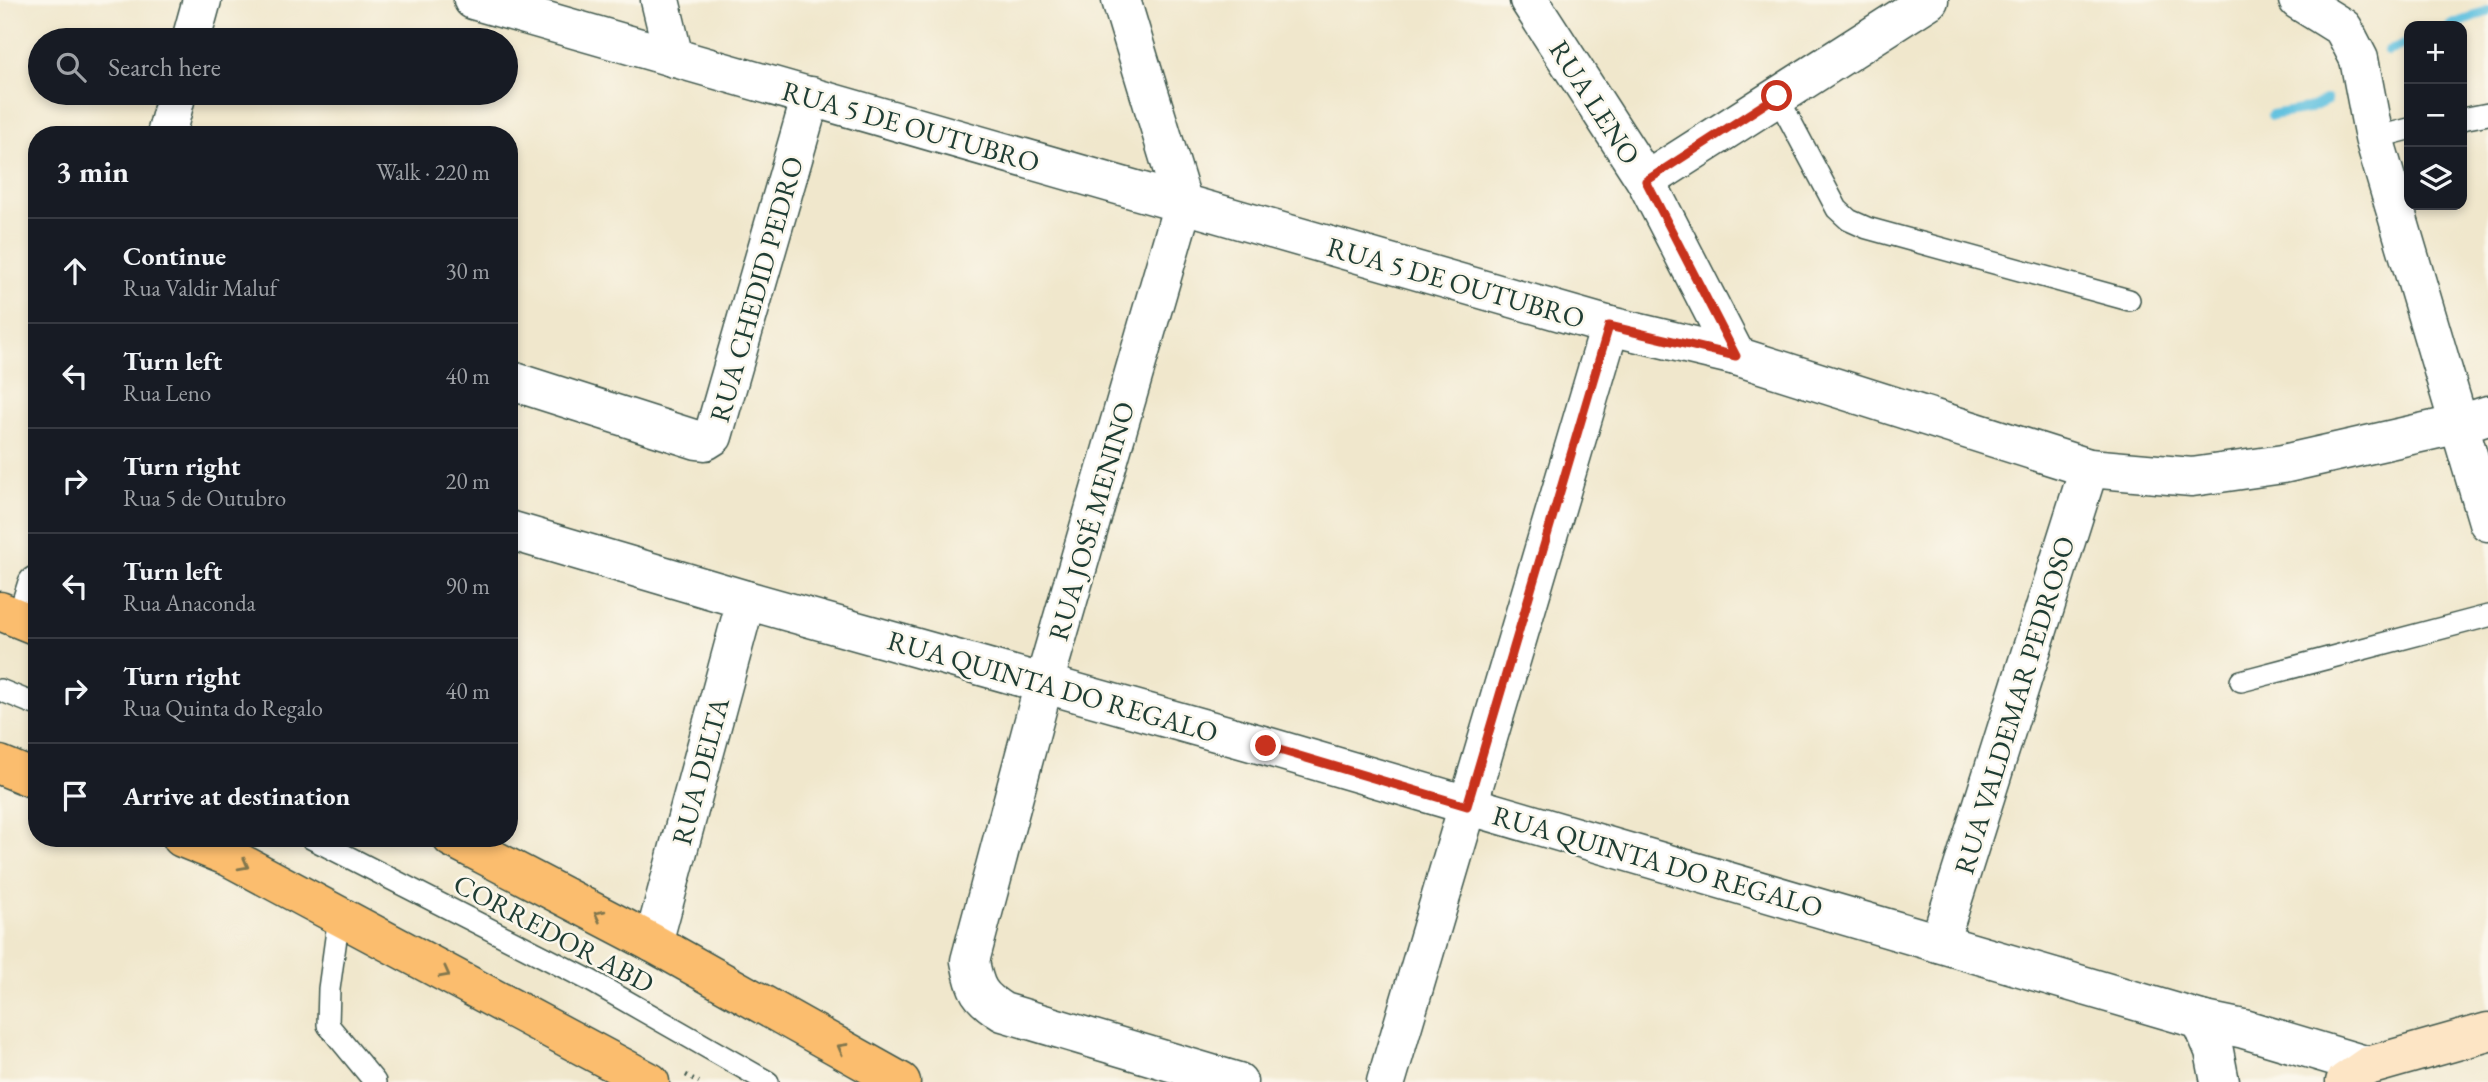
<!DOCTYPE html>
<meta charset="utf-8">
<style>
body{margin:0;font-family:"EB Garamond",serif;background:#242831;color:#f1f3f6}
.controls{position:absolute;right:21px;top:21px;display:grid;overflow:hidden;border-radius:14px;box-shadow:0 4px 10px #0003}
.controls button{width:63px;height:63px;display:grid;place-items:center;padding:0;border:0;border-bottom:2px solid #363941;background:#171b24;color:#f1f3f6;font:35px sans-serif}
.stop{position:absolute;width:21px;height:21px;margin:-16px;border:5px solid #c8321e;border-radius:50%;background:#fff}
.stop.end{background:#c8321e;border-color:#fff;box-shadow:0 2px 7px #0008}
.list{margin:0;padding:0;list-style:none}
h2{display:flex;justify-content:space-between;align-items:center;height:91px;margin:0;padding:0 28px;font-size:30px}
h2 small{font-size:23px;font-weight:400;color:#9ea1a6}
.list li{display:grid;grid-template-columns:46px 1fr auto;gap:21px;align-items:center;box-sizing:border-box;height:105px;padding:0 28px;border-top:2px solid #363941}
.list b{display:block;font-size:26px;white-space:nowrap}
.list p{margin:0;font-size:23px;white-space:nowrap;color:#9ea1a6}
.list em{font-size:23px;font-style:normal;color:#9ea1a6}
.icon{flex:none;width:38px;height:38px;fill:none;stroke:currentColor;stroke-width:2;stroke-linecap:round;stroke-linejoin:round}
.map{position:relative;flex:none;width:2488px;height:1082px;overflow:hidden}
.search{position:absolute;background:#171b24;box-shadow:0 4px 10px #0003;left:28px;top:28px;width:490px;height:77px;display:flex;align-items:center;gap:18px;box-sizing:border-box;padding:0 24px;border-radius:38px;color:#9ea1a6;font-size:26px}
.panel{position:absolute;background:#171b24;box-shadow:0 4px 10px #0003;left:28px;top:126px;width:490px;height:721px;border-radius:28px}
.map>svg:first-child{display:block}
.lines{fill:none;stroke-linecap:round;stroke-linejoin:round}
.stream{stroke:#61c1df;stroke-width:10}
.lane-casing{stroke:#3e564b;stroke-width:24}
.street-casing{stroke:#3e564b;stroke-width:41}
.secondary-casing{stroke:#3e564b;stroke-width:41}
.primary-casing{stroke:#3e564b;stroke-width:41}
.path{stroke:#3e564b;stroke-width:4.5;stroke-dasharray:2 5;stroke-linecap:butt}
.lane{stroke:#fff;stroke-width:21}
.street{stroke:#fff;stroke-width:38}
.secondary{stroke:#fde5c5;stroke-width:38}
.primary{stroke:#fbbd6e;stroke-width:38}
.oneway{stroke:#82774e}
.route{stroke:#c8321e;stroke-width:9}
.labels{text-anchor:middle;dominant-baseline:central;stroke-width:5;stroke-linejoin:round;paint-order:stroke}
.street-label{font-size:28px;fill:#1f3d34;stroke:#fbf7ec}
</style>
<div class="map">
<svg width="2488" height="1082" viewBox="0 0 2488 1082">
<rect width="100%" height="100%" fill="#fbf7ec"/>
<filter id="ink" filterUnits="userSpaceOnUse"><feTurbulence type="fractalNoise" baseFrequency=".0143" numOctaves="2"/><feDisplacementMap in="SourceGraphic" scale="14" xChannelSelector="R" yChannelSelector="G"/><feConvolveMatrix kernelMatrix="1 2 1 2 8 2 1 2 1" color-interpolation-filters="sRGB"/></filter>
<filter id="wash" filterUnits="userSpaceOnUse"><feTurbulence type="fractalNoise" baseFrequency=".00686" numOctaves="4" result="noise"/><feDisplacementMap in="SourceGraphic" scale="28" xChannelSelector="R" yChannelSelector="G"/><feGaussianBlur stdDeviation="1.57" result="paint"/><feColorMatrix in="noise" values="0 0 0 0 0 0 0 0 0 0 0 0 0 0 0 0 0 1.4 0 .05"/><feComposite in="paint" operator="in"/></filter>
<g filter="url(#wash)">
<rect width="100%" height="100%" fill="#f0e7cc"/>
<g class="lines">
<g class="stream">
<polyline points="2450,26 2488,11"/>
<polyline points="2388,51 2409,42"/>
<polyline points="2272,115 2308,109 2327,100"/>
</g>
</g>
</g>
<g filter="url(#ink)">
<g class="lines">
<defs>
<g id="lane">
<polyline points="1777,96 1837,209 1849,220 1867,228 2129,300"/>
<polyline points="2462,119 2488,114"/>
<polyline points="2374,138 2409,129"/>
<polyline points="2241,681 2488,616"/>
<polyline points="0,690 37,705"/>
<polyline points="311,838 591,981 768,1082"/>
<polyline points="339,916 329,989 328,1025 375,1082"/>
</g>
<g id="street">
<polyline points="473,0 1610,326 1736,356 2089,468 2192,477 2283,464 2460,424 2488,415"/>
<polyline points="660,0 674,58"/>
<path d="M 1121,0 L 1183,204 L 1044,683 L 970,961 C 975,989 979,997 1003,1012 L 1238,1082"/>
<polyline points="1529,0 1646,181 1736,356"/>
<polyline points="2298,0 2343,28 2359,59 2374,138 2488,522"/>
<polyline points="191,40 202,0"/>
<polyline points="166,135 177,93"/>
<polyline points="1646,181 1929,0"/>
<polyline points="509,380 697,440 705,441 713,436 811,96"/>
<polyline points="509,530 746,600 1266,746 2201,1020 2244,1029 2368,1066"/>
<polyline points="26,620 37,585"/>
<polyline points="653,943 746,600"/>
<polyline points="1939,943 2089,468"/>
<polyline points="2201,1020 2214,1051 2220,1082"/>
<polyline points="1386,1082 1610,326"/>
</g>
<polyline id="secondary" points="2345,1082 2368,1066 2488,1032"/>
<g id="primary">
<polyline points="0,611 37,626"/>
<polyline points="0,765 37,780"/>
<polyline points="182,838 229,857 650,1082"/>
<polyline points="452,838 653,943 901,1082"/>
</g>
</defs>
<use href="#lane" class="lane-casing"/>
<use href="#street" class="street-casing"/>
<use href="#secondary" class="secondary-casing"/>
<use href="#primary" class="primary-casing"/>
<g class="path">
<polyline points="406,838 416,844"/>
<polyline points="686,1075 699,1082"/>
</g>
<use href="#lane" class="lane"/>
<use href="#street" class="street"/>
<use href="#secondary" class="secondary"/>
<use href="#primary" class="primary"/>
</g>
<defs><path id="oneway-chevron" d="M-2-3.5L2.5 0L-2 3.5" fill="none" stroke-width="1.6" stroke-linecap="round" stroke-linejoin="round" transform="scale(1.75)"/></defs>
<g class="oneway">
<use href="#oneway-chevron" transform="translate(244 865) rotate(28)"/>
<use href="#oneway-chevron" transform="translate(599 915) rotate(-153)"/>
<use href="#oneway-chevron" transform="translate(445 973) rotate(28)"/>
<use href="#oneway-chevron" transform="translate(842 1048) rotate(-151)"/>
</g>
</g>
<g class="lines" filter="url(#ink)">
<polyline class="route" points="1266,746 1467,806 1609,326 1736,356 1646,181 1777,96"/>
</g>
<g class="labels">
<g class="street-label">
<text transform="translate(1595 102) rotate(57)">RUA LENO</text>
<text transform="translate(911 126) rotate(16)">RUA 5 DE OUTUBRO</text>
<text transform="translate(1456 282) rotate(16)">RUA 5 DE OUTUBRO</text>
<text transform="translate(756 289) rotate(-74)">RUA CHEDID PEDRO</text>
<text transform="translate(1091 521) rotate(-74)">RUA JOSÉ MENINO</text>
<text transform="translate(1053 686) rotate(16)">RUA QUINTA DO REGALO</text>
<text transform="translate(2014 705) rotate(-73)">RUA VALDEMAR PEDROSO</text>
<text transform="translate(700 771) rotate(-75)">RUA DELTA</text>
<text transform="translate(1658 861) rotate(16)">RUA QUINTA DO REGALO</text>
<text transform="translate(554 933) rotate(28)">CORREDOR ABD</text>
</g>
</g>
</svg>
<div class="controls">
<button>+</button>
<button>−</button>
<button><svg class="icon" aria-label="layers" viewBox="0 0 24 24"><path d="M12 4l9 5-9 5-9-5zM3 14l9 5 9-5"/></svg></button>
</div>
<div class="stop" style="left:1777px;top:96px"></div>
<div class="stop end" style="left:1266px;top:746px"></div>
<div class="search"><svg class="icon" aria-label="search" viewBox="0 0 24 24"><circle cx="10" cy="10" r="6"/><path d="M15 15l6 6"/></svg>Search here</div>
<section class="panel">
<h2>3 min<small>Walk · 220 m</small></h2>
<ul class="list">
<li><svg class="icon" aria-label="ahead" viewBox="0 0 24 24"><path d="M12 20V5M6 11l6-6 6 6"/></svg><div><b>Continue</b><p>Rua Valdir Maluf</p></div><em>30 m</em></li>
<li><svg class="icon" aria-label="left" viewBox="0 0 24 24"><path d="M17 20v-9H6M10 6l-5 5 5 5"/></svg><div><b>Turn left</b><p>Rua Leno</p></div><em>40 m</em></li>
<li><svg class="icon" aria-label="right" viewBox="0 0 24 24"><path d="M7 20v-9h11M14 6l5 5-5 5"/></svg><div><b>Turn right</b><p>Rua 5 de Outubro</p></div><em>20 m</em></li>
<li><svg class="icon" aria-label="left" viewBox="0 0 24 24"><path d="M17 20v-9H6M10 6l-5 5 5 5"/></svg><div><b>Turn left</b><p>Rua Anaconda</p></div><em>90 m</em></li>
<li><svg class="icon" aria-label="right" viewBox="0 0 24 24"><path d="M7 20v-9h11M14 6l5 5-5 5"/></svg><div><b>Turn right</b><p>Rua Quinta do Regalo</p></div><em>40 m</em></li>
<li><svg class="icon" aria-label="arrive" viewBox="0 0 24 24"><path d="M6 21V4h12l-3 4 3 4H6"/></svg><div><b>Arrive at destination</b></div></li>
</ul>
</section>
</div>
